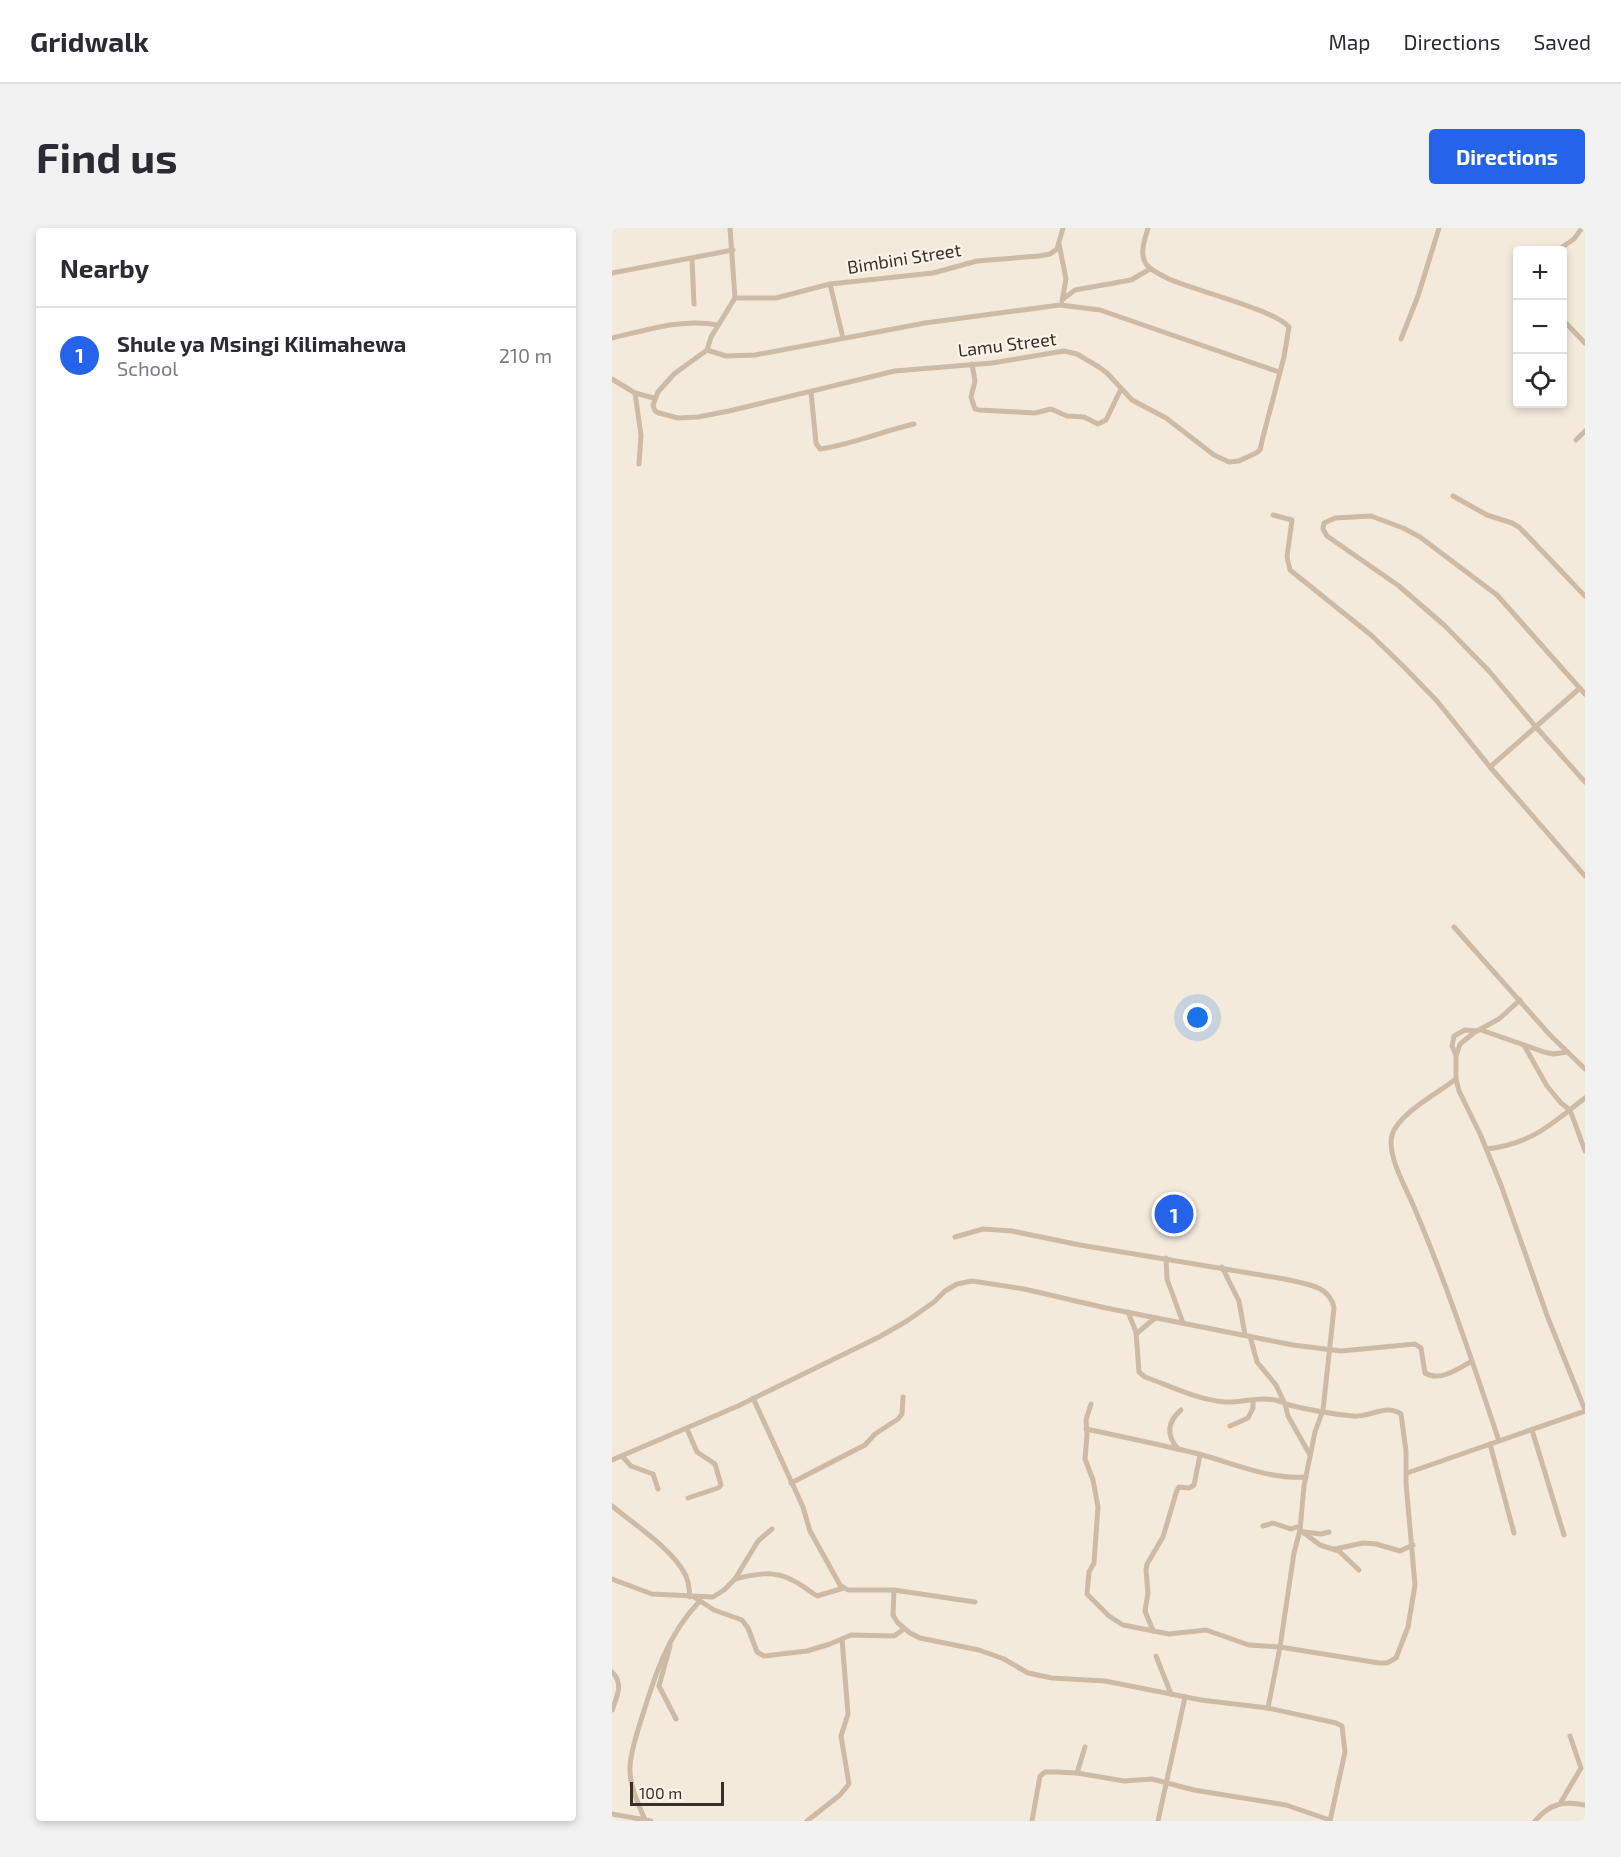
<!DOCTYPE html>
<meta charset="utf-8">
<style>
body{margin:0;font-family:"Exo 2",sans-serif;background:#f2f2f3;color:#2b2b33}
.controls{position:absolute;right:18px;top:18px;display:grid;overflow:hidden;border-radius:6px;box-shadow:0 3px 9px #0003}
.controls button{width:54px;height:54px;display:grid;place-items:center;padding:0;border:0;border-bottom:2px solid #e1e1e2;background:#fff;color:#2b2b33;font:30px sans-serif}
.scale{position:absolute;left:18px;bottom:15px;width:94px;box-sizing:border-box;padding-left:6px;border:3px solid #392e28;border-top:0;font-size:16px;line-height:21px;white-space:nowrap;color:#392e28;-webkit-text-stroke:4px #fbf4e9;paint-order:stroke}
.you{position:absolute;left:586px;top:790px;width:21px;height:21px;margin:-15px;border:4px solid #fff;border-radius:50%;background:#1a73e8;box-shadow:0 0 0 9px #1a73e833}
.badge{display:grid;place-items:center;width:39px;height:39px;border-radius:50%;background:#2563eb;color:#fff;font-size:20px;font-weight:700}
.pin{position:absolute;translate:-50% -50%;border:3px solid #fff;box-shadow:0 2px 6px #0006}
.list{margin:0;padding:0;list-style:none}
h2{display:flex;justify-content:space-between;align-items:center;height:78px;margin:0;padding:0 24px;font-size:26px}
h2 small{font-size:20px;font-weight:400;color:#7c7c81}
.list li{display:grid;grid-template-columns:39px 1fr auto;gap:18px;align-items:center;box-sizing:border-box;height:96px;padding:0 24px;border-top:2px solid #e1e1e2}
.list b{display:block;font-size:22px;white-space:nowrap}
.list p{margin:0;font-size:20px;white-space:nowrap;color:#7c7c81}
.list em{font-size:20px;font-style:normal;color:#7c7c81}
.icon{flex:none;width:33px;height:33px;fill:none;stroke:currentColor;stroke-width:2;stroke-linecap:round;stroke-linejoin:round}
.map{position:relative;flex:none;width:973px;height:1593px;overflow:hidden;border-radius:6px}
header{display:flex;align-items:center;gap:36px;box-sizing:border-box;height:84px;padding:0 30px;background:#fff;border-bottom:2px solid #e1e1e2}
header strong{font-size:28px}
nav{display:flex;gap:33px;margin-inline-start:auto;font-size:21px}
.intro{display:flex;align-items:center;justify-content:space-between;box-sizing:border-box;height:144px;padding:0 36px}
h1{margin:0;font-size:42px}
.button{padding:15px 27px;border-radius:6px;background:#2563eb;color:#fff;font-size:21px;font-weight:700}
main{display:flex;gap:36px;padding:0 36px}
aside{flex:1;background:#fff;border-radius:6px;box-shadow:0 3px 9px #0003}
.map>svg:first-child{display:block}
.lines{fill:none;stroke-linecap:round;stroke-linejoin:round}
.street{stroke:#cebba6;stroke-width:5}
.labels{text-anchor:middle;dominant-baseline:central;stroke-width:4.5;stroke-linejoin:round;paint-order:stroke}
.street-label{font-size:18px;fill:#392e28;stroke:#fbf4e9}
</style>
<header>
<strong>Gridwalk</strong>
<nav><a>Map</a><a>Directions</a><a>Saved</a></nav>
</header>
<div class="intro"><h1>Find us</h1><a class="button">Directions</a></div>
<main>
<aside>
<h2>Nearby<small></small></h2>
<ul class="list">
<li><span class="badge">1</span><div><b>Shule ya Msingi Kilimahewa</b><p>School</p></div><em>210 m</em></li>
</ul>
</aside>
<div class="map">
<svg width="973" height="1593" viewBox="0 0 973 1593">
<rect width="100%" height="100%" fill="#f4eadc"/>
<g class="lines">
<g class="street">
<path d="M 118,0 L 123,70 L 99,109 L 95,122 L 62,146 L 46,164 L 41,177 L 43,183 L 47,185 L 66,190 L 86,189 L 117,183 L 283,143 L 380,135 L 452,123 L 465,126 L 487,139 L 495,145 L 520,172 L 554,190 L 602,227 L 617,234 L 627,233 L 644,225 L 648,222 L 651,209 L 672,129 L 677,99 C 661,81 584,63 557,51 C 550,47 539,43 534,36 C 527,25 533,11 536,0"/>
<polyline points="447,16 454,51 450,73"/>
<polyline points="946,22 962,11 970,0"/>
<polyline points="80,31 82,76"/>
<polyline points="0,45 121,22"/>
<polyline points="218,56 231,110"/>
<polyline points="123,70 164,70 218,56 321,45 365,33 427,28 438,26 445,21 451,0"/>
<polyline points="451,71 463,62 519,52 538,41"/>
<polyline points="951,92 973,115"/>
<path d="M 0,110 C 35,102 70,90 106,97"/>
<polyline points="789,111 806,68 827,0"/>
<polyline points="95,122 114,128 143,127 313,95 448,77 488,82 667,144"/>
<polyline points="360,136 363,153 359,169 363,181 367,182 423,185 439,181 455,188 472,189 486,196 494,192 509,161"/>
<polyline points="0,151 23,165 42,170"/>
<path d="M 199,164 L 204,215 L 208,221 C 241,216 271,203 302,196"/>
<polyline points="23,165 29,207 27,236"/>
<polyline points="964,212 973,203"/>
<polyline points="841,268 875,287 900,295 907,299 973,368"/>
<polyline points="661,287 680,292 675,329 678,342 759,407 790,437 825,473 878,539 973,648"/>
<polyline points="973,466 885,367 808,309 791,300 759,288 723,290 712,295 711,301 715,308 787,358 832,397 877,443 924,499 973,554"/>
<polyline points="878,539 968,460"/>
<polyline points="842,699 938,807 973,841"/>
<polyline points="908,772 887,791 863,804 848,816 844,828 844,851 847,863 869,908 889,957 936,1090 973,1182"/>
<polyline points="869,802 932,824 941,826 956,824"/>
<polyline points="913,819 935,858 949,875 958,882 973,923"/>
<polyline points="844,827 840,818 842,808 853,802 865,803"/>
<path d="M 844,851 C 826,865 786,886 780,907 C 775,925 791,955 799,972 C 833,1051 860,1132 887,1213"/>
<path d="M 875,921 C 921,915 938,897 973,870"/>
<path d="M 343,1009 L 371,1001 L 400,1003 L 468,1017 L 673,1051 C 693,1056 718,1057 722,1080 L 711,1182 L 703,1204 L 692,1258 L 688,1302 L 682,1325 L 668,1419 L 656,1480"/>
<polyline points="554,1030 555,1051 571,1095"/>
<polyline points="610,1039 627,1073 633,1107"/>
<polyline points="524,1106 543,1090"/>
<polyline points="638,1108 645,1134 664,1157 673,1176 676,1188 698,1227"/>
<polyline points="141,1170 191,1279 198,1303 228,1357 236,1362 282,1362 363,1374"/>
<path d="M 479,1176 L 474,1192 L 475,1207 L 473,1231 L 481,1252 L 486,1279 L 482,1335 L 477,1344 L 475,1366 L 497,1388 L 511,1397 L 557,1406 L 594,1402 L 637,1417 L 668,1419 L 767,1435 L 775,1435 L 784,1430 L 796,1399 L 803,1357 L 794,1255 L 794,1223 L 789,1186 C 774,1175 758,1190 741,1188 C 720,1186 697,1182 677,1177 C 672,1175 668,1173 663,1172 C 646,1168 630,1175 613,1174 C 585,1172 559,1158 533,1149 L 527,1144 L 524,1104 L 516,1084"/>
<polyline points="618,1198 636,1190 641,1180 641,1172"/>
<polyline points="75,1201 85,1224 103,1236 109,1257 106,1260 76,1270"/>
<path d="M 474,1201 C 512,1209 550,1217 587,1226 C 621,1235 658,1252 694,1249"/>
<polyline points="920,1202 952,1307"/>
<polyline points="878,1216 902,1305"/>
<path d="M 566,1221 C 554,1207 555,1194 569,1182"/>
<polyline points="10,1228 19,1238 41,1246 46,1261"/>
<path d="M 0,1232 L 126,1178 L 267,1109 L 295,1093 L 322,1074 L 333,1063 L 345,1056 L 360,1053 L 412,1061 L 494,1080 L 681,1117 L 729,1123 L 803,1116 L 809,1120 L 813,1145 C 828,1154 846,1141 860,1133"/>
<polyline points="795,1245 973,1183"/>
<polyline points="179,1255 253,1217 263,1206 286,1191 290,1186 291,1169"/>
<path d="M 0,1278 C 23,1297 59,1320 73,1346 C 77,1353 77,1361 78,1369"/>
<polyline points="651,1298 661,1295 679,1301 688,1298"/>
<polyline points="688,1302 708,1317 727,1323 747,1342"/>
<polyline points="692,1304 709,1306 717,1304"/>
<polyline points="723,1321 751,1315 764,1316 788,1323 801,1317"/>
<polyline points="0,1351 40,1366 101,1369 112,1362 123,1351 146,1313 160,1301"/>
<path d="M 123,1351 C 143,1346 161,1342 180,1352 C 189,1356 197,1363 205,1368 L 232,1360"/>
<polyline points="282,1362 281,1387 286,1395 298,1405 308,1410 367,1422 392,1431 416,1445 440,1450 493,1453 589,1472 656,1480 724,1495 730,1498 733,1524 718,1593"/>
<polyline points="82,1369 102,1382 130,1392 136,1400 145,1424 152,1428 195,1423 218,1416 239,1407 282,1408 292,1401"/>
<polyline points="541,1403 533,1383 536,1365 534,1342 535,1336 551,1309 565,1262 567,1259 577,1260 582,1257 588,1227"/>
<polyline points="58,1418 47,1458 64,1491"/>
<polyline points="544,1428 559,1466"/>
<path d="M 0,1444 C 12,1455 5,1469 0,1482"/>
<polyline points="465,1545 473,1519"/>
<polyline points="949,1574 969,1540 958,1508"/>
<polyline points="0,1586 39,1593"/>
<path d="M 33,1592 C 26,1575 17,1557 18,1538 C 19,1522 25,1505 30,1489 C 43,1447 56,1406 87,1374"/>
<polyline points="195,1593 228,1567 237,1556 229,1508 236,1486 230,1411"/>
<polyline points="420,1593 428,1548 433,1544 444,1544 465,1545 512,1553 540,1551 582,1562 674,1577 718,1592"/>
<polyline points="546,1593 573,1469"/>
<path d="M 923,1593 C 938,1575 952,1573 973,1577"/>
</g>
</g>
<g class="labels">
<g class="street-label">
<text transform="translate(292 30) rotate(-9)">Bimbini Street</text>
<text transform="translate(395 116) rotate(-7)">Lamu Street</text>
</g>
</g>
</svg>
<div class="controls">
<button>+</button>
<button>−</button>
<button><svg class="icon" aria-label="locate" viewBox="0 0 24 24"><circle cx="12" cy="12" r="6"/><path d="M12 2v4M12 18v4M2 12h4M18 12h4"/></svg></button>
</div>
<div class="scale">100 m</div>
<div class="you"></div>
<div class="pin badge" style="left:562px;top:986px">1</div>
</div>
</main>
